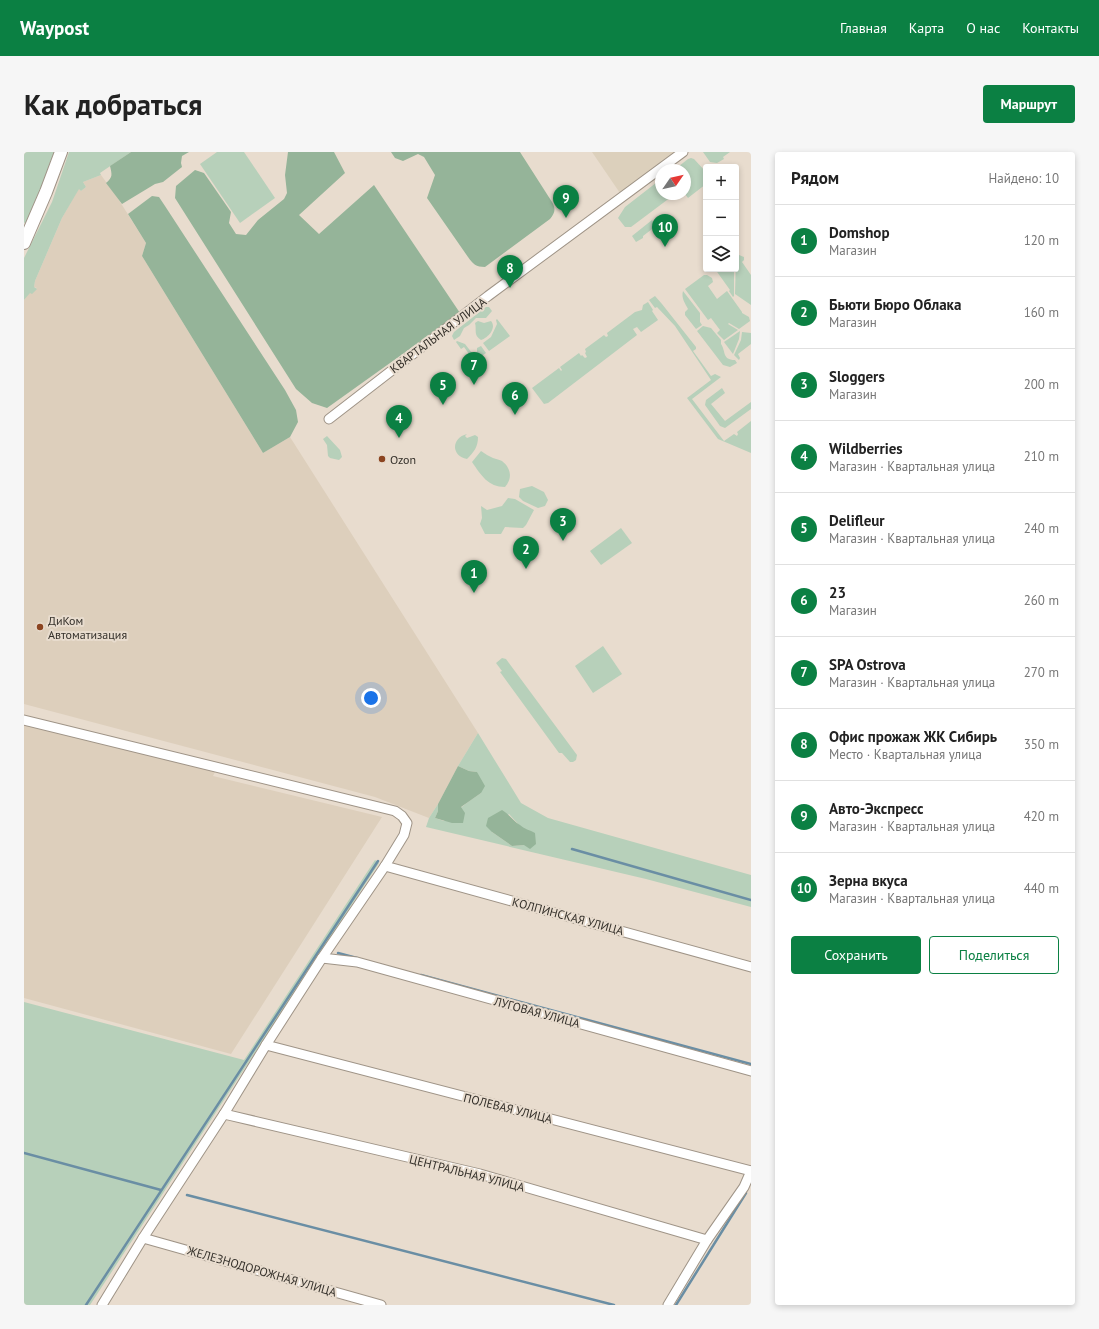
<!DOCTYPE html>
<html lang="ru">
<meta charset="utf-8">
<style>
body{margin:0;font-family:"PT Sans",sans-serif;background:#f6f6f6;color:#222}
.controls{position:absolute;right:12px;top:12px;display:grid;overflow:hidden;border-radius:4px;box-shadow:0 2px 6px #0003}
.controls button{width:36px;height:36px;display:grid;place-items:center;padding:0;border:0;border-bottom:1px solid #e0e0e0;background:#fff;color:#222;font:20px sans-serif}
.compass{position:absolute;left:631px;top:12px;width:36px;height:36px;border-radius:50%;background:#fff;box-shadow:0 2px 6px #0003;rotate:56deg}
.you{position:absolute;left:347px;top:546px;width:14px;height:14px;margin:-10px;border:3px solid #fff;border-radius:50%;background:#1a73e8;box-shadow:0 0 0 6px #1a73e833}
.badge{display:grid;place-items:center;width:26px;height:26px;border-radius:50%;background:#0b8043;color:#fff;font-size:13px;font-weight:700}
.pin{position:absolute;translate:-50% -33px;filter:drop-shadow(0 1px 2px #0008)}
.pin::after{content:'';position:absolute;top:21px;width:14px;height:12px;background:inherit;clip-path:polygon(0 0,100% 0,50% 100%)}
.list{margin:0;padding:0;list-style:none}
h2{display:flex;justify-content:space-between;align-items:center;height:52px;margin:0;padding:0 16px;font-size:17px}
h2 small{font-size:13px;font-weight:400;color:#767676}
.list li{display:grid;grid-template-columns:26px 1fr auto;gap:12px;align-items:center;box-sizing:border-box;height:72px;padding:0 16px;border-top:1px solid #e0e0e0}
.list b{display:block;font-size:15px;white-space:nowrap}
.list p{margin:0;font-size:13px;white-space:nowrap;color:#767676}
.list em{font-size:13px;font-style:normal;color:#767676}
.actions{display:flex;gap:8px;padding:12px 16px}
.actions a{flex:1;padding:9px 0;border:1px solid #0b8043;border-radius:4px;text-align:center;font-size:14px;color:#0b8043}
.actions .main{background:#0b8043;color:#fff}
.icon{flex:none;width:22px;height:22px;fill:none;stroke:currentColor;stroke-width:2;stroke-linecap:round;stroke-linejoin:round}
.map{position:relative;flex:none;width:727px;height:1153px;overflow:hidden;border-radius:4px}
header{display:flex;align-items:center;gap:24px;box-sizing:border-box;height:56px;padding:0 20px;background:#0b8043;color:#fff}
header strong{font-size:19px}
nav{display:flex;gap:22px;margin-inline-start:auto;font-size:14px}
.intro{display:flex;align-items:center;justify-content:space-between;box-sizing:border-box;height:96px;padding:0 24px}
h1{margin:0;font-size:28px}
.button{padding:10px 18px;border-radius:4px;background:#0b8043;color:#fff;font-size:14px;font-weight:700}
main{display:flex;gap:24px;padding:0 24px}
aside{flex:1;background:#fff;border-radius:4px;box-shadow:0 2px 6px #0003}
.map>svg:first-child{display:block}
.commercial{fill:#dcd0bc}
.industrial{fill:#ddcfbc}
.green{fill:#b7d0ba;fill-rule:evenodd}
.forest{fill:#95b499}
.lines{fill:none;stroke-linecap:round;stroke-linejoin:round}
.stream{stroke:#6a8ea4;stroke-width:2.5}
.minor-casing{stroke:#9f9487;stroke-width:11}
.tertiary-casing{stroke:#9f9487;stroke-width:14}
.minor{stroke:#fff;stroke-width:9}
.tertiary{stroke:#fff;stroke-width:12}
.poi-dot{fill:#8b4420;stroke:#e8dcce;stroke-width:1.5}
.labels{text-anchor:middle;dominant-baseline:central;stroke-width:4;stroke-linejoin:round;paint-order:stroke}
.street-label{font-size:12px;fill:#34302a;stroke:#e8dcce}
.poi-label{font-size:12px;fill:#34302a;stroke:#e8dcce;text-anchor:start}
</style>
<header>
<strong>Waypost</strong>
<nav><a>Главная</a><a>Карта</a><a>О нас</a><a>Контакты</a></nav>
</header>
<div class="intro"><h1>Как добраться</h1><a class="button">Маршрут</a></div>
<main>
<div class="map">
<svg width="727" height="1153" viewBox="0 0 727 1153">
<rect width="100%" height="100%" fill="#e8dcce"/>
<polygon class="commercial" points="568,0 656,0 598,44"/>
<g class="industrial">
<polygon points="77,23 93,45 122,91 118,104 239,301 266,285 454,581 434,614 414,652 405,666 351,645 0,552 0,148 6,140 13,136 10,135 11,129 38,66 55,36 57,39 62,35 59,30"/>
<polygon points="0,570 192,618 189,624 358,665 207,902 0,846"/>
</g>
<g class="green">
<polygon points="0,0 30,0 16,38 2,70 0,71"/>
<polygon points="45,0 107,0 76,21 77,23 59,30 62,35 57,39 55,37 38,66 11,129 10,135 13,137 8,142 6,141 0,148 0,106 28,50"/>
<polygon points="193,0 220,0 251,46 216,71 176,12"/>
<polygon points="679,0 706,0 699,5 700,7 693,11 686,10"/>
<polygon points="667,6 670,7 682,20 682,32 664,46 661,42 661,18 650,18 664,7"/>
<polygon points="637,27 637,42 651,42 607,75 601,75 594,66 601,55"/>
<polygon points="628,68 632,74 619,84 619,86 612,90 608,84"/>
<polygon points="715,103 720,105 720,108 718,110 727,123 727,153 711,142 712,106"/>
<polygon points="691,117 710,117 710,144 709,145 705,139 706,138"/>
<polygon points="680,123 683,123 688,126 689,130 684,134 693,147 703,139 718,160 718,161 725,165 726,169 715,177 705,171 704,172 714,178 700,188 693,181 696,178 687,166 684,168 661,137"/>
<path d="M 659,139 L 676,161 L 676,170 L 678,173 L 672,177 L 661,163 L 661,160 L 664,157 C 661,151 657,146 659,139 Z"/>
<polygon points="631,144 638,152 672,195 672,197 669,199 687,224 691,222 697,225 668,247 700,289 710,282 713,284 714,282 713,280 727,269 727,301 694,287 663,246 687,228 651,174 633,155 631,156 625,148"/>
<polygon points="624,150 629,158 628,159 634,168 617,180 613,175 609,177 613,183 524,251 520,252 508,236 535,216 537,219 538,218 536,215 555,201 557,204 558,203 561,206 563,205 561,201 562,200 561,197 580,183 582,185 584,184 583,181 611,160 618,158 619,153"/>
<polygon points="462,155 465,155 468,159 462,166 452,166 445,173 440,176 436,184 430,188 428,184 430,180"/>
<polygon points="473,167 486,184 465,199 459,191 467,185 473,172 472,168"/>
<path d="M 454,169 L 460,171 L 467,169 C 473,176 464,186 457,188 C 449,183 453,178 451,171 Z"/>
<path d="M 679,174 L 687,176 L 697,188 L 697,192 C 702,199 698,208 711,208 L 713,211 L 706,215 L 699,213 L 673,179 Z"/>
<polygon points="716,179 715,187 709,202 700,190"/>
<polygon points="718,180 727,181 727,192 714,202 716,206 715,208 710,203 717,188"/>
<polygon points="433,189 441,192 448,201 451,202 453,200 453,196 457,194 462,201 450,209 440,195 437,197 432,190"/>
<polygon points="698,236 701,241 687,252 701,269 727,250 727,257 701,276 696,274 681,253 682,248"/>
<path d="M 443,282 L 441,284 L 443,286 L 451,283 L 454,285 C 454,295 450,300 443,307 C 427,304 427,286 443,282 Z"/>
<polygon points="303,284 316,298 318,305 315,308 306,306 304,304 303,293 299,287"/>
<path d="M 457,299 C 461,302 465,304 469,306 C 472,307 476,308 478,309 C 488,317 488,327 481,335 C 464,335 457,323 448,310 Z"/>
<polygon points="508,334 520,340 524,348 521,354 514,356 499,349 495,345 496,337"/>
<polygon points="484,346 491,347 510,358 502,373 499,376 481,375 477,382 461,382 456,372 458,366 457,354 463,358 478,354"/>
<polygon points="597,376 608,391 577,413 566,399"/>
<polygon points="579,494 598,522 569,541 551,514"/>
<polygon points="478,506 482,507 553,603 552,608 549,610 546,610 538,601 535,601 476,520 478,519 472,511"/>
<path d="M 454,581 L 497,651 L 524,666 L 727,723 L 727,755 L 622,727 L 402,675 L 405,666 L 414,652 L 414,659 L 411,666 L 420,669 L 444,650 L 457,641 L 453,620 L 445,619 L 434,614 ZM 485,662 L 496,674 L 500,693 L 488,694 L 468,680 Z"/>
<polygon points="351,708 355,711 66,1153 0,1153 0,850 220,908"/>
</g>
<g class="forest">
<path d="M 107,0 L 165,0 L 158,4 L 157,11 L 158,15 L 139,30 L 131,32 L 98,52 L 82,31 C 89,25 88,23 86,14 Z"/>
<polygon points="264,0 310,0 321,21 275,63 295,82 350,33 436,161 303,256 288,251 272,237 151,46 152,34 171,18 180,21 207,60 205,71 212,82 222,83 234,68 260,47 263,41 261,23"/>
<path d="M 367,0 L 496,0 L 528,50 C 532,57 531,61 526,67 L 461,115 C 452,115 449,112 444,105 L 403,46 L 411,23 L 400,5 L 394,2 L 379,9 L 371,6 Z"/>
<polygon points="128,44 135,45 141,54 261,238 272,258 274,270 266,285 239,301 118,104 122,91 104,62"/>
<polygon points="434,614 445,619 453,620 461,634 457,641 437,655 441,661 439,671 428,671 411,666 414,659 414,652"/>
<path d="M 478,658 C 485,662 489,669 496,673 C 500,677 506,678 511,681 L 512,692 L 506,697 L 500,693 L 488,694 L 468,680 L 462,674 L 464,666 Z"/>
</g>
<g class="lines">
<g class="stream">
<polyline points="548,697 727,748"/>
<polyline points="314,801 333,806"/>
<polyline points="397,823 727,912"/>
<polyline points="0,1001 137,1038"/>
<polyline points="163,1043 590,1153"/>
<polyline points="62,1153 354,709"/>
<polyline points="652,1153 722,1041"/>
</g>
<defs>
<g id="minor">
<polyline points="305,267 464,144 659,0"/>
<polyline points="0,568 371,659 378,664 383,671 380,683 361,714 298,806 242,893 200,962 119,1086 78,1153"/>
<polyline points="361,714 727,815"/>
<polyline points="298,806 333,810 727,919"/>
<polyline points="242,893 727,1019"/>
<polyline points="200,962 456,1022 683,1088"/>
<polyline points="119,1086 357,1153"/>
<polyline points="644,1153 683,1088 720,1035 727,1019"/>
</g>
<polyline id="tertiary" points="0,91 22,40 37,0"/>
</defs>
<use href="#minor" class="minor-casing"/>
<use href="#tertiary" class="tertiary-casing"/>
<use href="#minor" class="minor"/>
<use href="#tertiary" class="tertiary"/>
</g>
<g class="poi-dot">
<circle cx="358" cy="307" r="4"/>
<circle cx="16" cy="475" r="4"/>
</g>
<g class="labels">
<g class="street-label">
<text transform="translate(414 183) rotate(-37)">КВАРТАЛЬНАЯ УЛИЦА</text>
<text transform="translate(544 764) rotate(15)">КОЛПИНСКАЯ УЛИЦА</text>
<text transform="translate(513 860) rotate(15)">ЛУГОВАЯ УЛИЦА</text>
<text transform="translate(484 956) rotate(14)">ПОЛЕВАЯ УЛИЦА</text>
<text transform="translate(443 1021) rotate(14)">ЦЕНТРАЛЬНАЯ УЛИЦА</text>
<text transform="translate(238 1119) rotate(16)">ЖЕЛЕЗНОДОРОЖНАЯ УЛИЦА</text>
</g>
<g class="poi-label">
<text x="366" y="307">Ozon</text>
<text x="24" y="468">ДиКом<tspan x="24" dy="14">Автоматизация</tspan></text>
</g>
</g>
</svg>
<div class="controls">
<button>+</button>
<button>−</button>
<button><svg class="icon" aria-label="layers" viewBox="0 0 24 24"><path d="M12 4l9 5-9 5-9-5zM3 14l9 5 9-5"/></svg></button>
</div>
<svg class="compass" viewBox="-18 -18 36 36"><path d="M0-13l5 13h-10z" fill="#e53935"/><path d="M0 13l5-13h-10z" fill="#767676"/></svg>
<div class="you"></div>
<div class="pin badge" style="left:450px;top:441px">1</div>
<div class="pin badge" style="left:502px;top:417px">2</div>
<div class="pin badge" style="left:539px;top:389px">3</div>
<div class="pin badge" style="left:375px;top:286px">4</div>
<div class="pin badge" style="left:419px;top:253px">5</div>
<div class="pin badge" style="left:491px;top:263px">6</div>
<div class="pin badge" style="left:450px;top:233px">7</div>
<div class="pin badge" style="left:486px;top:136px">8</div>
<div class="pin badge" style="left:542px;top:66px">9</div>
<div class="pin badge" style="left:641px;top:95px">10</div>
</div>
<aside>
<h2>Рядом<small>Найдено: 10</small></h2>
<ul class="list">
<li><span class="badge">1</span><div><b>Domshop</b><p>Магазин</p></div><em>120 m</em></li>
<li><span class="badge">2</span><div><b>Бьюти Бюро Облака</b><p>Магазин</p></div><em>160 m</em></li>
<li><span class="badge">3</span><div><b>Sloggers</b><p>Магазин</p></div><em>200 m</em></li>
<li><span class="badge">4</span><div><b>Wildberries</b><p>Магазин · Квартальная улица</p></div><em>210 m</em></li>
<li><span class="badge">5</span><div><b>Delifleur</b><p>Магазин · Квартальная улица</p></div><em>240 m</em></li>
<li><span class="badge">6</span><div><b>23</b><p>Магазин</p></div><em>260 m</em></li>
<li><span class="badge">7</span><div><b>SPA Ostrova</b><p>Магазин · Квартальная улица</p></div><em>270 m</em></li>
<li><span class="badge">8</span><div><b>Офис прожаж ЖК Сибирь</b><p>Место · Квартальная улица</p></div><em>350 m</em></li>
<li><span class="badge">9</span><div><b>Авто-Экспресс</b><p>Магазин · Квартальная улица</p></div><em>420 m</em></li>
<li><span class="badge">10</span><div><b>Зерна вкуса</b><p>Магазин · Квартальная улица</p></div><em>440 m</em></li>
</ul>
<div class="actions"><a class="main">Сохранить</a><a>Поделиться</a></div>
</aside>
</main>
